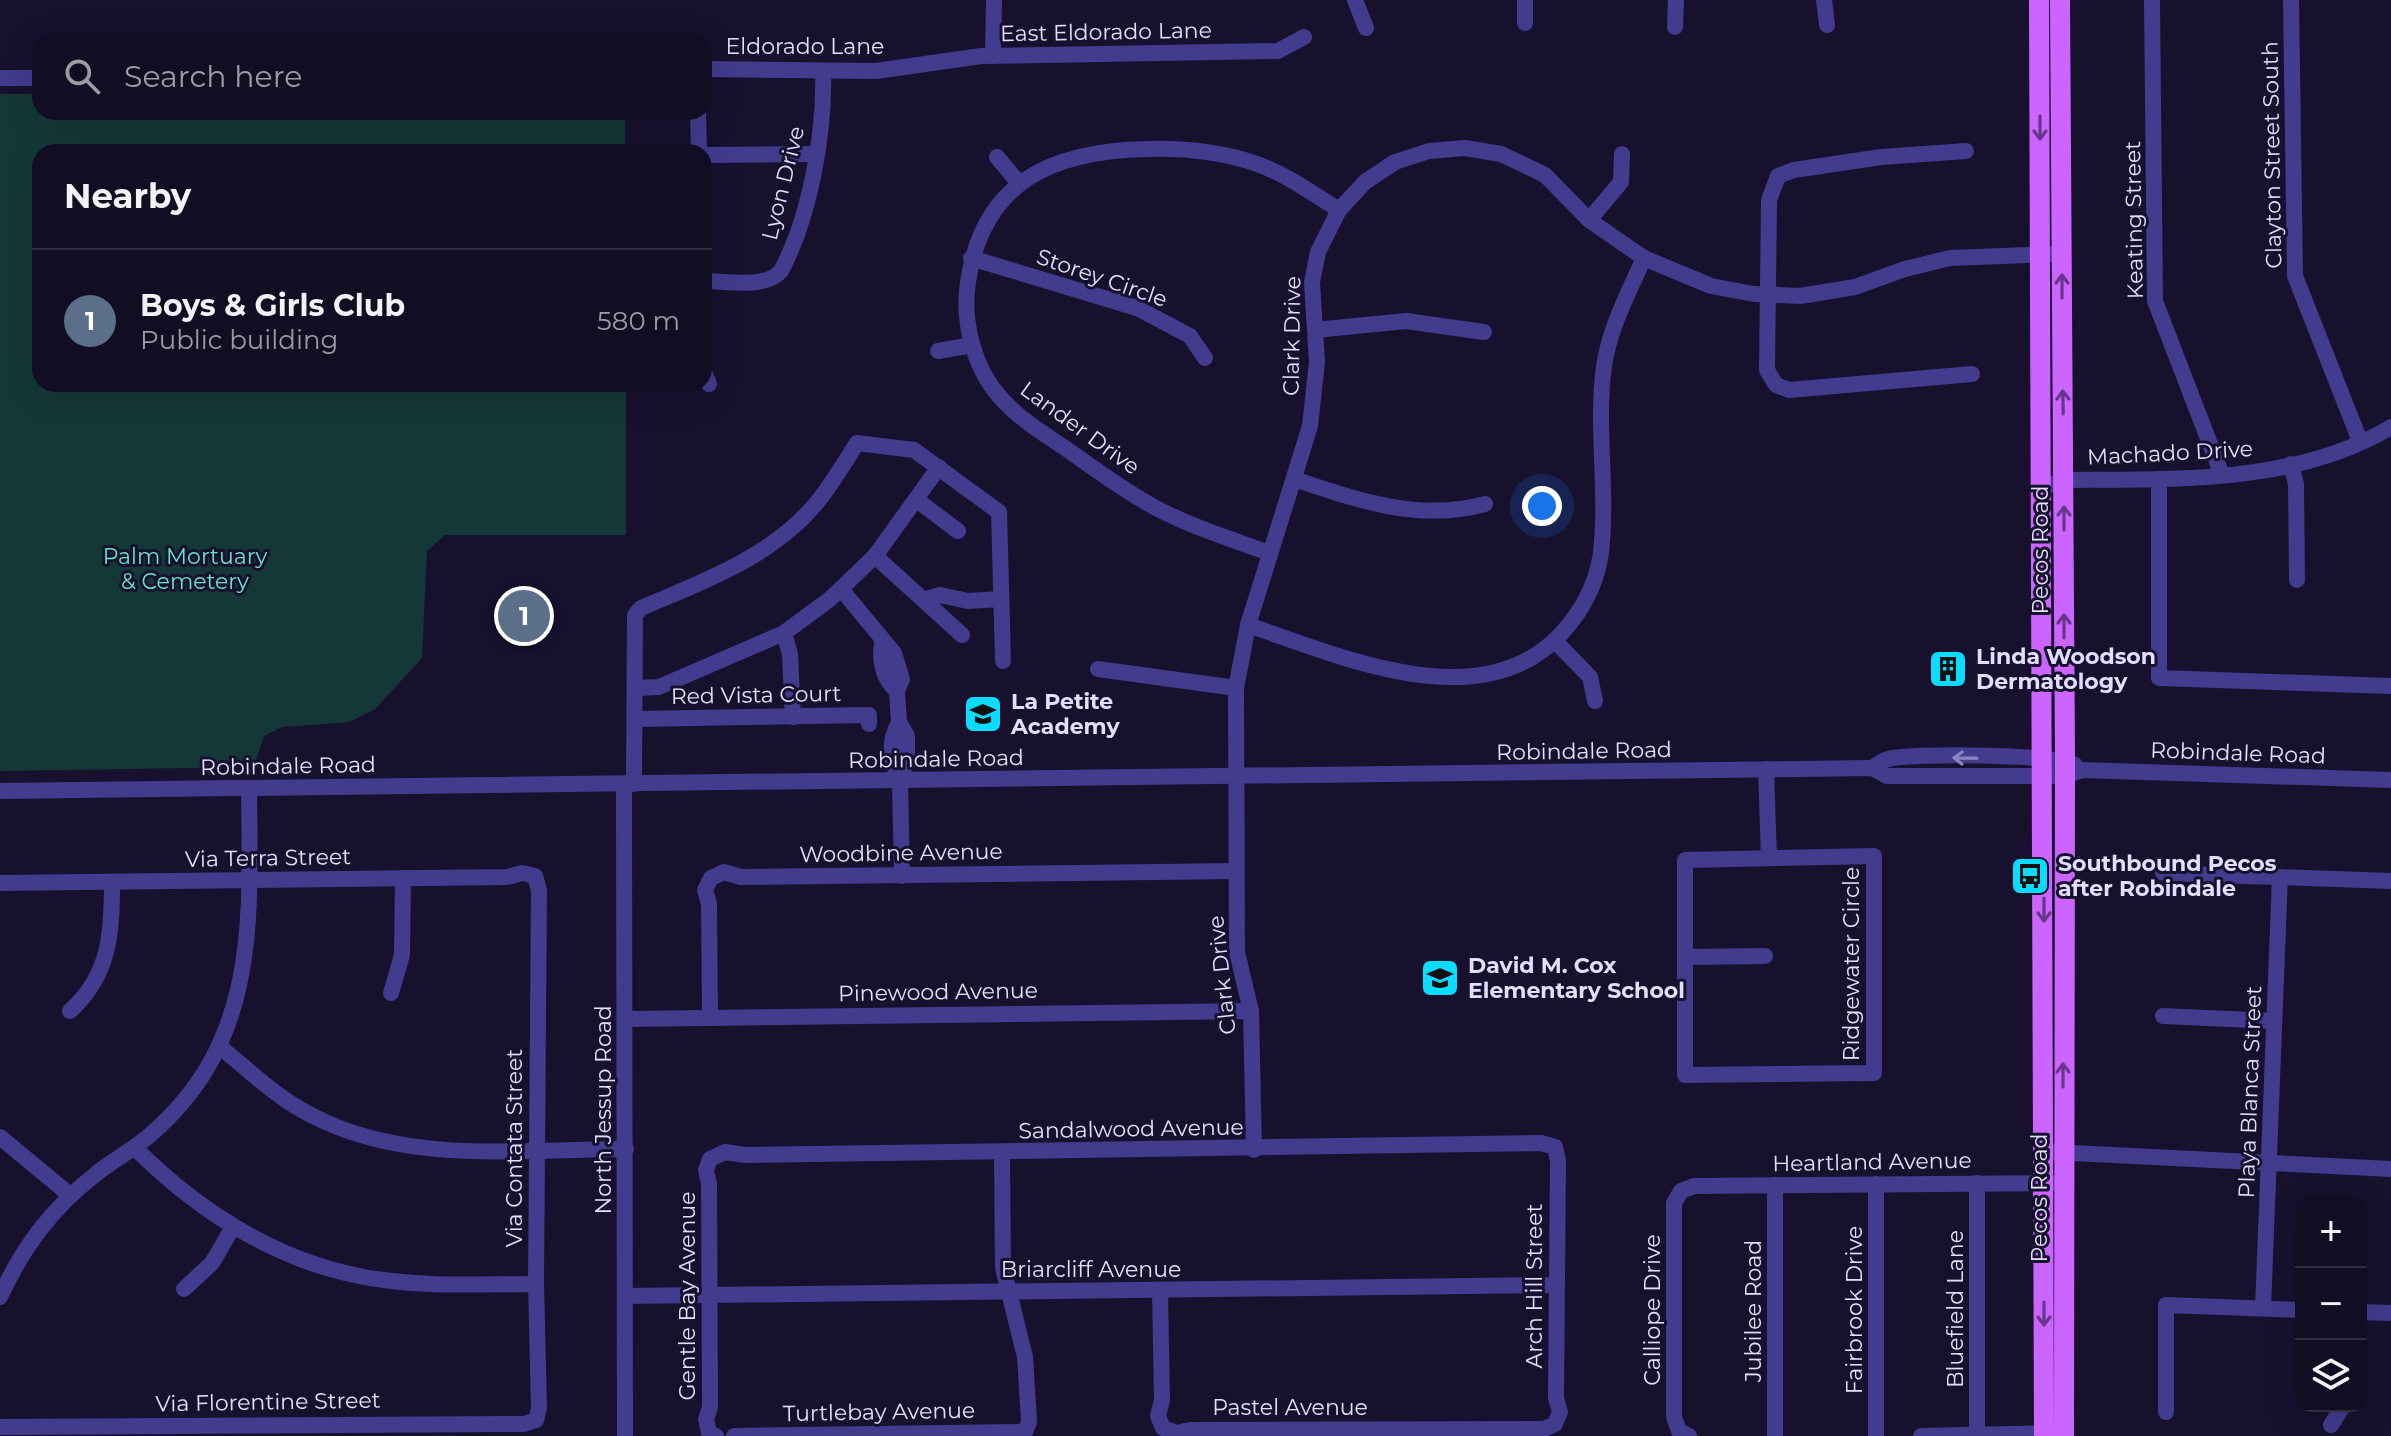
<!DOCTYPE html>
<meta charset="utf-8">
<style>
body{margin:0;font-family:Montserrat,sans-serif;background:#1e1b2f;color:#f1f3f6}
.controls{position:absolute;right:24px;bottom:24px;display:grid;overflow:hidden;border-radius:16px;box-shadow:0 8px 32px #0002}
.controls button{width:72px;height:72px;display:grid;place-items:center;padding:0;border:0;border-bottom:2px solid #302d40;background:#110d22;color:#f1f3f6;font:40px sans-serif}
.you{position:absolute;left:1542px;top:506px;width:28px;height:28px;margin:-20px;border:6px solid #fff;border-radius:50%;background:#1a73e8;box-shadow:0 0 0 12px #1a73e833}
.badge{display:grid;place-items:center;width:52px;height:52px;border-radius:50%;background:#ea580c;color:#fff;font-size:26px;font-weight:700}
.pin{position:absolute;translate:-50% -50%;border:4px solid #fff;box-shadow:0 2px 8px #0006}
.list{margin:0;padding:0;list-style:none}
h2{display:flex;justify-content:space-between;align-items:center;height:104px;margin:0;padding:0 32px;font-size:34px}
h2 small{font-size:26px;font-weight:400;color:#9c9ca5}
.list li{display:grid;grid-template-columns:52px 1fr auto;gap:24px;align-items:center;box-sizing:border-box;height:144px;padding:0 32px;border-top:2px solid #302d40}
.list b{display:block;font-size:30px;white-space:nowrap}
.list p{margin:0;font-size:26px;white-space:nowrap;color:#9c9ca5}
.list em{font-size:26px;font-style:normal;color:#9c9ca5}
.icon{flex:none;width:44px;height:44px;fill:none;stroke:currentColor;stroke-width:2;stroke-linecap:round;stroke-linejoin:round}
.map{position:relative;flex:none;width:2391px;height:1436px;overflow:hidden}
.search{position:absolute;background:#110d22;box-shadow:0 8px 32px #0002;left:32px;top:32px;width:680px;height:88px;display:flex;align-items:center;gap:20px;box-sizing:border-box;padding:0 28px;border-radius:24px;color:#9c9ca5;font-size:30px}
.panel{position:absolute;background:#110d22;box-shadow:0 8px 32px #0002;left:32px;top:144px;width:680px;height:248px;border-radius:24px}
.map>svg:first-child{display:block}
.green{fill:#143838}
.lines{fill:none;stroke-linecap:round;stroke-linejoin:round}
.minor{stroke:#423b8e;stroke-width:16}
.major{stroke:#cc65ff;stroke-width:20}
.oneway{stroke:#68378c}
.oneway2{stroke:#8a84c1}
.labels{text-anchor:middle;dominant-baseline:central;stroke-width:6;stroke-linejoin:round;paint-order:stroke}
.street-label{font-size:22px;fill:#e3deff;stroke:#17112e}
.park-label{font-size:22px;fill:#64e4ca;stroke:#17112e}
.poi-label{font-size:22px;font-weight:bold;fill:#e3deff;stroke:#17112e;text-anchor:start}
</style>
<div class="map">
<svg width="2391" height="1436" viewBox="0 0 2391 1436">
<rect width="100%" height="100%" fill="#17112e"/>
<polygon class="green" points="0,94 40,94 40,112 625,112 625,152 40,152 40,384 626,384 626,535 445,535 427,551 422,658 375,709 349,722 282,727 264,736 254,767 0,771"/>
<g class="lines">
<g class="minor">
<polyline points="1355,0 1366,28"/>
<polyline points="1824,0 1827,25"/>
<polyline points="2152,0 2155,301 2222,475"/>
<polyline points="2291,0 2295,276 2360,441"/>
<polyline points="1525,23 1525,0"/>
<polyline points="1675,27 1676,0"/>
<polyline points="993,56 994,0"/>
<polyline points="704,69 876,71 981,56 1278,51 1304,37"/>
<polyline points="0,78 40,78"/>
<polyline points="698,112 699,152"/>
<polyline points="1966,151 1881,157 1794,170 1778,176 1769,200 1767,370 1776,385 1789,390 1972,374"/>
<polyline points="704,155 815,154"/>
<polyline points="997,157 1018,182"/>
<polyline points="1589,220 1621,182 1622,154"/>
<polyline points="971,258 1137,308 1190,336 1205,358"/>
<path d="M 704,281 C 727,281 766,289 781,271 C 810,217 825,132 823,72"/>
<polyline points="1315,330 1406,321 1484,332"/>
<polyline points="938,351 972,345"/>
<polyline points="704,372 709,384"/>
<polyline points="2291,464 2296,484 2297,580"/>
<path d="M 1294,479 C 1356,500 1420,522 1485,504"/>
<polyline points="2159,479 2159,678 2391,686"/>
<path d="M 2041,488 L 2063,480 C 2172,479 2294,485 2391,427"/>
<polyline points="918,501 958,531"/>
<path d="M 1269,553 C 1231,539 1192,527 1156,508 C 1124,491 1095,469 1065,448 C 1042,433 1017,417 999,396 C 973,366 962,320 968,282 C 983,180 1054,151 1147,149 C 1184,148 1218,151 1254,163 C 1285,173 1312,193 1339,210"/>
<polyline points="875,556 962,635"/>
<polyline points="841,589 894,653 902,679 897,691 899,722 907,736 907,759 900,782 902,876"/>
<polyline points="924,600 940,595 968,601 1001,599"/>
<path d="M 1248,625 C 1340,656 1481,720 1561,634 C 1585,608 1600,577 1602,542 C 1607,484 1596,424 1604,366 C 1610,327 1628,294 1644,258"/>
<polyline points="784,633 790,654 793,717"/>
<polyline points="1555,641 1590,677 1595,701"/>
<path d="M 882,643 C 879,661 883,679 897,691"/>
<polyline points="1098,669 1236,688"/>
<polyline points="635,688 659,687 784,633 830,599 875,556 939,467"/>
<polyline points="636,719 869,715 869,724"/>
<path d="M 899,722 C 887,744 891,760 900,782"/>
<path d="M 1872,768 C 1877,765 1883,760 1888,759 C 1914,753 2055,754 2075,765"/>
<polyline points="1766,769 1769,858"/>
<polyline points="624,784 625,1436"/>
<path d="M 634,784 L 635,615 L 641,608 C 705,581 774,556 819,500 C 833,482 845,462 857,443 L 914,450 L 999,512 L 1003,661"/>
<polyline points="0,791 1872,768 1887,776 2065,776 2083,770 2391,780"/>
<polygon points="1874,856 1874,1073 1685,1075 1685,860"/>
<polyline points="2163,873 2391,881"/>
<polyline points="0,883 507,877 522,873 535,876 539,890 536,1284 539,1408 536,1420 524,1424 0,1427"/>
<polyline points="1685,957 1765,956"/>
<polyline points="391,993 402,955 403,878"/>
<path d="M 70,1011 C 110,975 112,933 112,882"/>
<polyline points="2163,1016 2274,1021"/>
<polyline points="710,1017 709,904 705,890 711,878 724,872 741,877 1236,871"/>
<polyline points="625,1019 1251,1011"/>
<path d="M 220,1047 C 250,1071 278,1099 313,1116 C 407,1165 522,1149 626,1149"/>
<polyline points="0,1137 70,1195"/>
<path d="M 135,1148 C 202,1215 287,1268 384,1280 C 434,1287 485,1284 536,1284"/>
<polyline points="1254,1150 1251,1011 1237,952 1236,688 1248,625 1310,426 1317,362 1312,282 1318,252 1339,210 1365,182 1395,162 1429,151 1465,148 1501,154 1545,175 1589,220 1644,258 1711,286 1754,294 1800,296 1855,287 1905,269 1950,258 2050,254"/>
<polyline points="2053,1152 2391,1169"/>
<polyline points="1977,1183 1977,1435"/>
<polyline points="1876,1184 1876,1436"/>
<polyline points="1775,1185 1775,1436"/>
<polyline points="184,1289 212,1263 233,1227"/>
<polyline points="625,1296 1556,1285"/>
<path d="M 0,1297 C 23,1247 52,1208 96,1174 C 113,1160 133,1150 150,1135 C 260,1041 250,918 249,788"/>
<polyline points="2263,1308 2280,877"/>
<polyline points="2361,1312 2391,1313"/>
<polyline points="2166,1412 2166,1305 2301,1310"/>
<polyline points="2331,1425 2343,1406"/>
<polyline points="716,1436 709,1433 706,1419 710,1407 709,1184 706,1170 710,1159 725,1152 745,1155 1541,1143 1555,1147 1558,1160 1556,1398 1560,1412 1555,1424 1544,1429 1190,1430 1176,1433 1163,1428 1158,1416 1162,1400 1160,1291"/>
<polyline points="734,1436 1025,1432 1029,1422 1025,1357 1003,1268 1002,1153"/>
<polyline points="1689,1436 1679,1431 1674,1417 1674,1203 1681,1191 1694,1186 2063,1183"/>
<polyline points="1921,1436 2055,1433"/>
</g>
<g class="major">
<polyline points="2039,0 2044,1436"/>
<polyline points="2060,0 2065,760 2064,1436"/>
</g>
</g>
<defs><path id="oneway-shaft" d="M-6 0H5M1.5-3L5.5 0L1.5 3" fill="none" stroke-width="1.6" stroke-linecap="round" stroke-linejoin="round" transform="scale(2)"/></defs>
<g class="oneway">
<use href="#oneway-shaft" transform="translate(2040 128) rotate(90)"/>
<use href="#oneway-shaft" transform="translate(2062 286) rotate(-90)"/>
<use href="#oneway-shaft" transform="translate(2063 402) rotate(-91)"/>
<use href="#oneway-shaft" transform="translate(2064 518) rotate(-90)"/>
<use href="#oneway-shaft" transform="translate(2064 626) rotate(-90)"/>
<use href="#oneway-shaft" transform="translate(2044 910) rotate(90)"/>
<use href="#oneway-shaft" transform="translate(2063 1075) rotate(-90)"/>
<use href="#oneway-shaft" transform="translate(2044 1314) rotate(90)"/>
</g>
<use class="oneway2" href="#oneway-shaft" transform="translate(1965 758) rotate(-179)"/>
<defs>
<symbol id="building-square" viewBox="-11 -11 22 22"><rect x="-9" y="-9" width="18" height="18" rx="4" fill="#0adcff" stroke="#17112e"/><path d="M-4-6H4V6H1V3H-1V6H-4ZM-2.5-4.3h1.7v1.8h-1.7ZM.8-4.3h1.7v1.8H.8ZM-2.5-1h1.7V.8h-1.7ZM.8-1h1.7V.8H.8Z" fill="#111"/></symbol>
<symbol id="school-square" viewBox="-11 -11 22 22"><rect x="-9" y="-9" width="18" height="18" rx="4" fill="#0adcff" stroke="#17112e"/><path d="M0-5L7-2L0 1L-7-2ZM-4 1L0 2.5L4 1V4Q0 6-4 4Z" fill="#111"/></symbol>
<symbol id="bus-square" viewBox="-11 -11 22 22"><rect x="-9" y="-9" width="18" height="18" rx="4" fill="#0adcff" stroke="#17112e"/><path d="M-5-6H5V4H4V6H2V4H-2V6H-4V4H-5ZM-3.5-4V0h7V-4ZM-3.5 1.2v1.5H-2V1.2ZM2 1.2v1.5H3.5V1.2Z" fill="#111"/></symbol>
</defs>
<g fill-rule="evenodd">
<use href="#building-square" x="1926" y="647" width="44" height="44"/>
<use href="#school-square" x="961" y="692" width="44" height="44"/>
<use href="#bus-square" x="2008" y="854" width="44" height="44"/>
<use href="#school-square" x="1418" y="956" width="44" height="44"/>
</g>
<g class="labels">
<g class="street-label">
<text transform="translate(1106 32) rotate(-1)">East Eldorado Lane</text>
<text x="805" y="46">Eldorado Lane</text>
<text transform="translate(2272 155) rotate(-91)">Clayton Street South</text>
<text transform="translate(783 183) rotate(-76)">Lyon Drive</text>
<text transform="translate(2134 220) rotate(-91)">Keating Street</text>
<text transform="translate(1102 278) rotate(19)">Storey Circle</text>
<text transform="translate(1292 336) rotate(-89)">Clark Drive</text>
<text transform="translate(1080 428) rotate(36)">Lander Drive</text>
<text transform="translate(2170 453) rotate(-3)">Machado Drive</text>
<text transform="translate(2040 550) rotate(-90)">Pecos Road</text>
<text transform="translate(756 695) rotate(-1)">Red Vista Court</text>
<text transform="translate(1584 751) rotate(-1)">Robindale Road</text>
<text transform="translate(2238 753) rotate(2)">Robindale Road</text>
<text transform="translate(936 759) rotate(-1)">Robindale Road</text>
<text transform="translate(288 766) rotate(-1)">Robindale Road</text>
<text transform="translate(901 853) rotate(-1)">Woodbine Avenue</text>
<text transform="translate(268 858) rotate(-1)">Via Terra Street</text>
<text transform="translate(1851 964) rotate(-90)">Ridgewater Circle</text>
<text transform="translate(1222 975) rotate(-96)">Clark Drive</text>
<text transform="translate(938 992) rotate(-1)">Pinewood Avenue</text>
<text transform="translate(2250 1092) rotate(-88)">Playa Blanca Street</text>
<text transform="translate(603 1110) rotate(-90)">North Jessup Road</text>
<text transform="translate(1131 1129) rotate(-1)">Sandalwood Avenue</text>
<text transform="translate(514 1148) rotate(-90)">Via Contata Street</text>
<text transform="translate(1872 1162) rotate(-1)">Heartland Avenue</text>
<text transform="translate(2039 1198) rotate(-90)">Pecos Road</text>
<text x="1091" y="1269">Briarcliff Avenue</text>
<text transform="translate(1534 1286) rotate(-90)">Arch Hill Street</text>
<text transform="translate(687 1296) rotate(-90)">Gentle Bay Avenue</text>
<text transform="translate(1955 1309) rotate(-90)">Bluefield Lane</text>
<text transform="translate(1652 1310) rotate(-90)">Calliope Drive</text>
<text transform="translate(1854 1310) rotate(-90)">Fairbrook Drive</text>
<text transform="translate(1753 1311) rotate(-90)">Jubilee Road</text>
<text transform="translate(268 1402) rotate(-1)">Via Florentine Street</text>
<text x="1290" y="1407">Pastel Avenue</text>
<text transform="translate(879 1412) rotate(-1)">Turtlebay Avenue</text>
</g>
<g class="park-label">
<text x="185" y="556">Palm Mortuary<tspan x="185" dy="25">&amp; Cemetery</tspan></text>
</g>
<g class="poi-label">
<text x="1976" y="656">Linda Woodson<tspan x="1976" dy="25">Dermatology</tspan></text>
<text x="1011" y="701">La Petite<tspan x="1011" dy="25">Academy</tspan></text>
<text x="2058" y="863">Southbound Pecos<tspan x="2058" dy="25">after Robindale</tspan></text>
<text x="1468" y="965">David M. Cox<tspan x="1468" dy="25">Elementary School</tspan></text>
</g>
</g>
</svg>
<div class="controls">
<button>+</button>
<button>−</button>
<button><svg class="icon" aria-label="layers" viewBox="0 0 24 24"><path d="M12 4l9 5-9 5-9-5zM3 14l9 5 9-5"/></svg></button>
</div>
<div class="you"></div>
<div class="pin badge" style="left:524px;top:616px;background:#5c6f8a">1</div>
<div class="search"><svg class="icon" aria-label="search" viewBox="0 0 24 24"><circle cx="10" cy="10" r="6"/><path d="M15 15l6 6"/></svg>Search here</div>
<section class="panel">
<h2>Nearby<small></small></h2>
<ul class="list">
<li><span class="badge" style="background:#5c6f8a">1</span><div><b>Boys &amp; Girls Club</b><p>Public building</p></div><em>580 m</em></li>
</ul>
</section>
</div>
